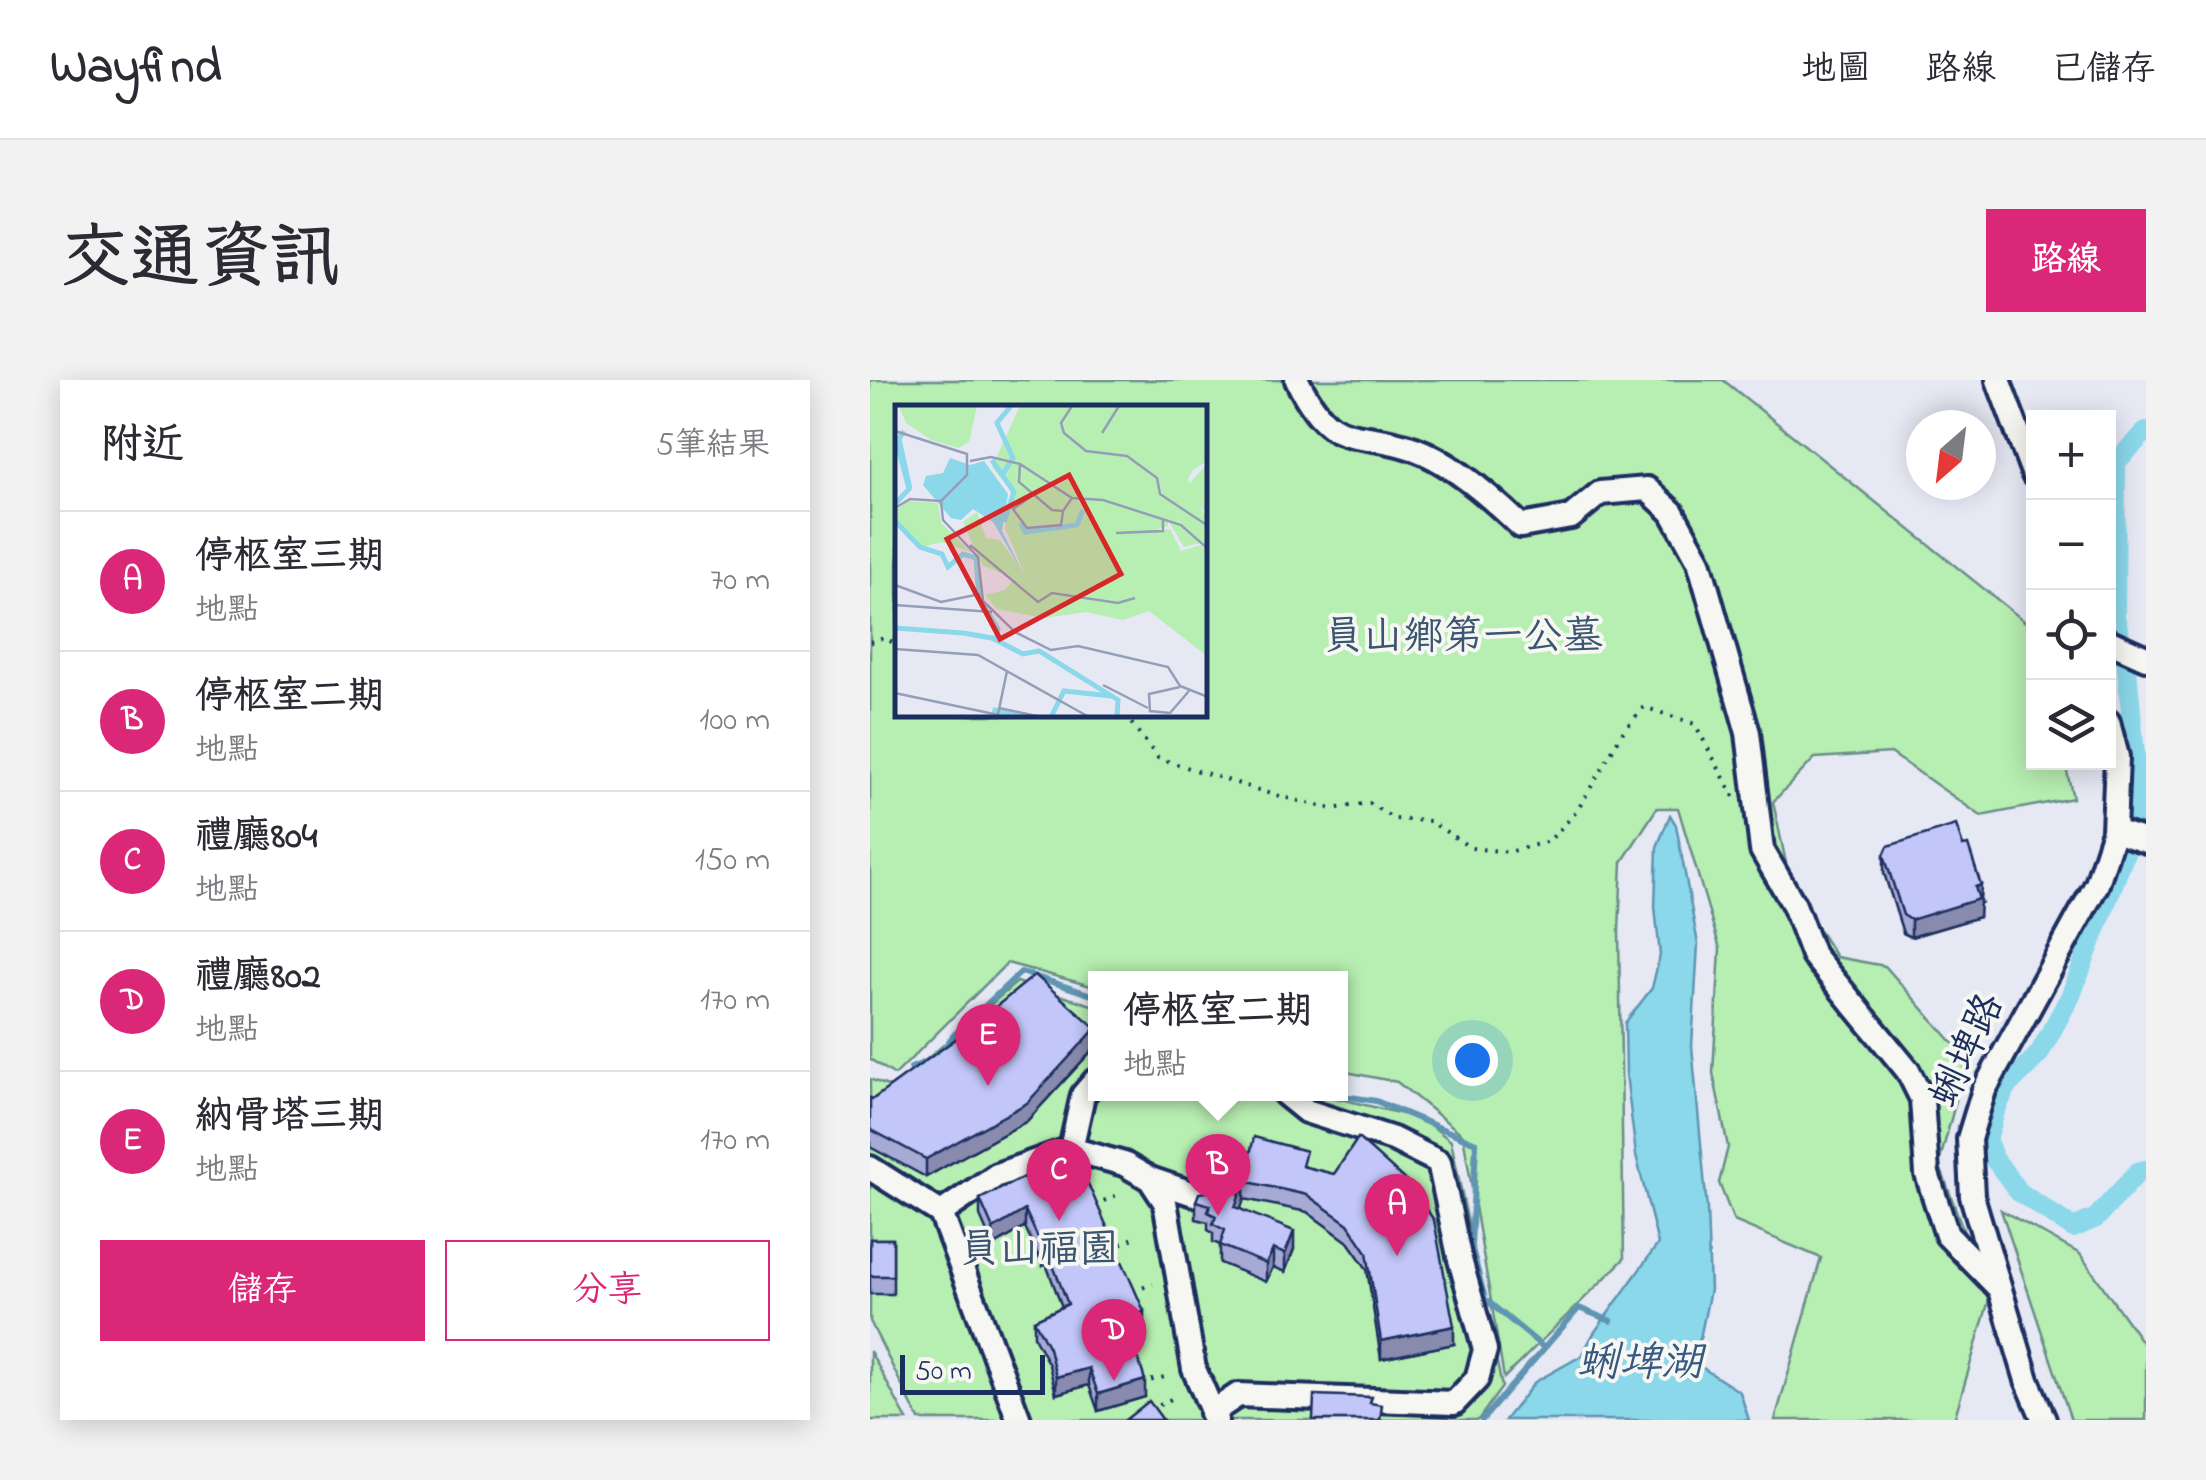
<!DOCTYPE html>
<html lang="zh-TW">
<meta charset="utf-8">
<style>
body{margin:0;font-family:"Indie Flower","LXGW WenKai TC",sans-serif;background:#f2f2f3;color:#2b2b33}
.controls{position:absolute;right:30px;top:30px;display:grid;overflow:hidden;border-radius:0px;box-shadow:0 5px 25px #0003}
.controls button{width:90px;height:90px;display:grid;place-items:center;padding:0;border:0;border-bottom:2px solid #e1e1e2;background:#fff;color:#2b2b33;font:50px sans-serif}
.compass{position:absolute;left:1036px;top:30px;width:90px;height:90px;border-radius:50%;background:#fff;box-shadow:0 5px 25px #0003;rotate:208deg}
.scale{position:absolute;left:30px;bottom:25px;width:145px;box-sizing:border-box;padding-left:10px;border:5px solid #1b2f5e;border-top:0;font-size:28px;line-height:35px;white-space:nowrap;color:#1b2f5e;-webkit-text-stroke:8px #f6f6f2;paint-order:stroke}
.you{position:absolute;left:602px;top:680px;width:35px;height:35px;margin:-25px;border:8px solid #fff;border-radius:50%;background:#1a73e8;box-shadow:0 0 0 15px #1a73e833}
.badge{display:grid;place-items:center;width:65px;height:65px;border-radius:50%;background:#db2777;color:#fff;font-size:32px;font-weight:700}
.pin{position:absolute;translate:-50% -82px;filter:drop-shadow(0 2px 5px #0008)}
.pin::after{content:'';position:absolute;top:52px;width:35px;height:30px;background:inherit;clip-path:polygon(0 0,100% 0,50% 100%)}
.popup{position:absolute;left:218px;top:591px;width:260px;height:130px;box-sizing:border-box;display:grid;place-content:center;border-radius:0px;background:#fff;filter:drop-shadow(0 2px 8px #0005);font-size:32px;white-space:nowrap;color:#7c7c81}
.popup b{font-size:38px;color:#2b2b33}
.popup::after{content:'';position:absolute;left:50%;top:100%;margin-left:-20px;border:20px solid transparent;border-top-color:#fff}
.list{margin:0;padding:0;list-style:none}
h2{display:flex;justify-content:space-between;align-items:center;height:130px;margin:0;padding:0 40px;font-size:42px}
h2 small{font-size:32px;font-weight:400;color:#7c7c81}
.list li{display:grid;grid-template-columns:65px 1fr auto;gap:30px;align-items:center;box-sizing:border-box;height:140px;padding:0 40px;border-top:2px solid #e1e1e2}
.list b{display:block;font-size:38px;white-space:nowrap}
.list p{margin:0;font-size:32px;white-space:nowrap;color:#7c7c81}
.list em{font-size:32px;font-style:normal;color:#7c7c81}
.actions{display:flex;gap:20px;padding:30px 40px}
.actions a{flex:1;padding:22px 0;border:2px solid #db2777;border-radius:0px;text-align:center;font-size:35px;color:#db2777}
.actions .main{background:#db2777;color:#fff}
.icon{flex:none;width:55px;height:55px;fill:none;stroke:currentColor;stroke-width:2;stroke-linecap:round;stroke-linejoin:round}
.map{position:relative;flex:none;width:1276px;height:1040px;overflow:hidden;border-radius:0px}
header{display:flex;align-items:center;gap:60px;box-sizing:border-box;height:140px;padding:0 50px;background:#fff;border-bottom:2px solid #e1e1e2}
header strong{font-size:48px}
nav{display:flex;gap:55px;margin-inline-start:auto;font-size:35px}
.intro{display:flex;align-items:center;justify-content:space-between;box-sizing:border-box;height:240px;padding:0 60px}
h1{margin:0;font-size:70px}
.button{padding:25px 45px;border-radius:0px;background:#db2777;color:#fff;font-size:35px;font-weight:700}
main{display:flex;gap:60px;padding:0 60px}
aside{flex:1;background:#fff;border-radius:0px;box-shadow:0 5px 25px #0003}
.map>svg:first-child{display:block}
.green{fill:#b7eeb1;stroke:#698e88;stroke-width:2.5;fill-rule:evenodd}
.water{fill:#8ad8ea;stroke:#5e94b2;stroke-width:2.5}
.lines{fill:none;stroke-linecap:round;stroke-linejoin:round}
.stream{stroke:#5e94b2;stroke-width:6}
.canal{stroke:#8ad8ea;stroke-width:20}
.minor-casing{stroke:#1b2f5e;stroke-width:30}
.path{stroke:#1b2f5e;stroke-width:4;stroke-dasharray:2.5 8;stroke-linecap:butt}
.minor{stroke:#f6f6f2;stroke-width:22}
.wall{fill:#a7aad5;stroke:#1b2f5e;stroke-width:2.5}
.shaded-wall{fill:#888bae;stroke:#1b2f5e;stroke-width:2.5}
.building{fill:#c2c6f8;stroke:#1b2f5e;stroke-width:2.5}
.labels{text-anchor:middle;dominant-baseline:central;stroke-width:8;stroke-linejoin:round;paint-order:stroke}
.park-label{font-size:40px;fill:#3a556f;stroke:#f6f6f2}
.street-label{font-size:40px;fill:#1b2f5e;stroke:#f6f6f2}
.water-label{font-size:42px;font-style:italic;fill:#375981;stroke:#f6f6f2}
.inset-river{fill:none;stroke:#8ad8ea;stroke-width:5}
.inset-road{fill:none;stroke:#959eb8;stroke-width:2.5}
.view{fill:#d62828;fill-opacity:0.15;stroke:#d62828;stroke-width:5}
.inset-edge{fill:none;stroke:#1b2f5e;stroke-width:5}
</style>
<header>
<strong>Wayfind</strong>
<nav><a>地圖</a><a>路線</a><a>已儲存</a></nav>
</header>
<div class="intro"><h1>交通資訊</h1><a class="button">路線</a></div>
<main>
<aside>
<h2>附近<small>5筆結果</small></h2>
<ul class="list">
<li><span class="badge">A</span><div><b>停柩室三期</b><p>地點</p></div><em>70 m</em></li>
<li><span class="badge">B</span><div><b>停柩室二期</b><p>地點</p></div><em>100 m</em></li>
<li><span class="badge">C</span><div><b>禮廳804</b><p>地點</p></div><em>150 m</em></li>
<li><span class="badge">D</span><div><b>禮廳802</b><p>地點</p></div><em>170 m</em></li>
<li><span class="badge">E</span><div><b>納骨塔三期</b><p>地點</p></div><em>170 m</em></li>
</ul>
<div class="actions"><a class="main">儲存</a><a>分享</a></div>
</aside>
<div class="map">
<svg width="1276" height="1040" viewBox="0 0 1276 1040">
<rect width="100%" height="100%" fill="#e6e8f4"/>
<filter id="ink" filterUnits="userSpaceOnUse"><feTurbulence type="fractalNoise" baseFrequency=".01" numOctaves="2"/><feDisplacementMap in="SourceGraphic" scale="20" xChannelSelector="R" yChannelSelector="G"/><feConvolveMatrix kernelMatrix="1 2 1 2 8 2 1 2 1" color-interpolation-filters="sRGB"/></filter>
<g filter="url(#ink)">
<g class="green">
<path d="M 0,0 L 853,0 L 1163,248 L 1164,382 L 1195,383 L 1203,418 L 1111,436 L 1021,373 L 945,378 L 903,422 L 921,506 L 966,577 L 1015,586 L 1097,679 L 1069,784 L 1119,920 L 1084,1040 L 905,1040 L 951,878 L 864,841 L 849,803 L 858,767 L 843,693 L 850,569 L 808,428 L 787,428 L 752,482 L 749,551 L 754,879 L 634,998 L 593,755 L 527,702 L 471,691 L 470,598 L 225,598 L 225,607 L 137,583 L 25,695 L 0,679 ZM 28,28 L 335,28 L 335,335 L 28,335 Z"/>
<polygon points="147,602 225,626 225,714 450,714 553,739 581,761 632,1007 608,1040 49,1040 0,941 0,699 23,708"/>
<polygon points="1131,830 1210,874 1276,968 1276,1040 1201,1040"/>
<polygon points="0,971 37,1040 0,1040"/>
</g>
<polygon class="water" points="800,435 806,445 828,564 822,666 837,829 840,910 825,983 870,1012 879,1040 635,1040 665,1002 711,976 724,953 788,864 766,775 756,694 755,643 782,608 790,575 785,527 787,467"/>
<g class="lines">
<g class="stream">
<polyline points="69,675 83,656 151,592 225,616"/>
<polyline points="41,688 58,681"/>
<polyline points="461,714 506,721 606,763 601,865 615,919 673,967"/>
<polyline points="612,1040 709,928 741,941"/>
</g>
<polyline class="canal" points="1276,51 1246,82 1245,237 1256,278 1269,419 1257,468 1201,615 1169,674 1137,706 1125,731 1117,760 1123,777 1149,812 1203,848 1226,838 1268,792 1276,790"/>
<defs>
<g id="minor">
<path d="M 427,0 C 463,73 483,47 545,69 C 581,82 624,120 651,146 L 701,137 L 730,113 L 777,109 L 802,132 L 829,181 L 878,353 L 892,470 L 924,525 L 943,575 L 1038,691 L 1052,719 L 1057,794 L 1077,855 L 1128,907"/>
<polyline points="1128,0 1164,95"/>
<polyline points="1238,261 1276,278"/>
<polyline points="1244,451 1276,461"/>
<polyline points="201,769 213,715 225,701"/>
<polyline points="0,788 71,833 149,1040"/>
<polyline points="280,799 333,817"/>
<polyline points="71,833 127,795 201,769 254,784 280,799 295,822 324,989 346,1040"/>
<polyline points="341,1033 368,1015 584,1023 607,999 615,970 589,876 569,782 523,759 436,731 415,714"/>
<polyline points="1174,1040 1157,1000 1102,816 1099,759 1114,710 1227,504 1244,451 1247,377 1238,342"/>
</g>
</defs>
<use href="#minor" class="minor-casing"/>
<g class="path">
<polyline points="0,262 14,258 28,265"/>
<polyline points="255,335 288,378 401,414 462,429 499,423 524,439 560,441 601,468 639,472 679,461 707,431 753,352 774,327 825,344 864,417"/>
<polyline points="224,825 252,813"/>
<polyline points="241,868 268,856"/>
<polyline points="263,911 283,904"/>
<polyline points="271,1003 295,997"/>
<polyline points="280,1030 303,1018"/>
</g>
<use href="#minor" class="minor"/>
</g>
<g class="wall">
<polygon points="1014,475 1111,523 1109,524 1109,537 1041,557 1033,553 1014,493"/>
<polygon points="226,647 226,666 157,741 56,797 0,767 0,718 3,719"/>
<polygon points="204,772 274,948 261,956 275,1017 228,1031 219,1005 186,1014 179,985 164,957 164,940 192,927 176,884 173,886 155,847 123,866 110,836 110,819"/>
<polygon points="380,774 436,787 584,964 511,979 497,889 478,862 437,832 374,819 370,830 424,869 415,892 403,887 396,902 350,883 350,865 343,862 343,853 338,850 338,842 326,839 326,821 342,811 344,808 337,803 337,785 365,781"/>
<rect x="0" y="859" width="23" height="55"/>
</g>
<g class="shaded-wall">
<polygon points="1111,505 1109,537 1041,557 1041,540"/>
<polygon points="226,648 226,666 157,741 56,797 56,779"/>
<polygon points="374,801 374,819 365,845 365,827"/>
<polygon points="155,830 155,847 123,866 123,849"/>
<polygon points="424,851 424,869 415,892 415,874"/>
<polygon points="176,867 176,884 173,886 173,869"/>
<polygon points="403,869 403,887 396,902 396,884"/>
<polygon points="274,931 274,948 256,958 256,941"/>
<polygon points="584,946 584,964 511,979 511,961"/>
<polygon points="219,988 219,1005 186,1014 186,997"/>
<polygon points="275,1000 275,1017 228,1031 228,1014"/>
</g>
<g class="building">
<polygon points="1086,445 1093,466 1098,465 1111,505 1105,507 1109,519 1041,540 1033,535 1014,475 1018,466"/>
<polygon points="165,595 226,648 157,723 56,779 0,749 0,718 3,719 87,658"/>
<polygon points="384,757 436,771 432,786 464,794 488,758 537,802 564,840 584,946 511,961 497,872 478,844 437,815 374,801 365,827 424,851 415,874 403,869 396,884 350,865 355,850 343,844 346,836 338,832 340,825 326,821 329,813 342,811 347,803 345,790 337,785 338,780 351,784 353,777 365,781 366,771 380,774"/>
<polygon points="204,772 274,931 256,941 275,1000 228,1014 219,988 186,997 179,968 164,940 198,924 176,867 173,869 155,830 123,849 110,819"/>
<rect x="0" y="859" width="23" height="37"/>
<polygon points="444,1015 502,1017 500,1023 512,1025 510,1040 443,1040"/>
<polygon points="279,1021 293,1040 255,1040"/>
</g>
</g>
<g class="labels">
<g class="park-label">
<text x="593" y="258">員山鄉第一公墓</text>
<text x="169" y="871">員山福園</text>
</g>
<g class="street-label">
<text transform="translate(1099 671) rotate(-65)">蜊埤路</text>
</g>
<g class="water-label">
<text x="770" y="984">蜊埤湖</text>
</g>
</g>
<g transform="translate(25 25)">
<rect width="312" height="312" fill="#e6e8f4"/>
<path d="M 4,1 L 82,1 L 74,37 L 63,43 L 36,35 L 11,18 ZM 125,1 L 312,1 L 312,56 L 298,65 L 293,74 L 295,78 L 312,59 L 312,108 L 300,99 L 312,110 L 312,142 L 305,138 L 289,142 L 273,115 L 273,121 L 259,126 L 275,124 L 286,146 L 306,140 L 312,146 L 312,251 L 254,206 L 228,215 L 191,207 L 149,213 L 102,204 L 90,190 L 110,185 L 119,174 L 87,160 L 68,117 L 82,107 L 91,133 L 105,135 L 129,168 L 110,123 L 116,85 L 97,62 ZM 13,96 L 43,98 L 46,118 L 76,147 L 47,137 L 27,142 L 2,118 L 0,106 Z" fill="#b7eeb1"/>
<path d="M 55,53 L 75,60 L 89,56 L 113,89 L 107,126 L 128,168 L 98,117 L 78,104 L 66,115 L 56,113 L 28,80 L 31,71 L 48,68 Z" fill="#8ad8ea"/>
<path class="inset-river" d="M 9,26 L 4,34 L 15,84M 0,31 L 14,84 L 0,99M 97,55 L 119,87 L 109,117M 106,72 L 118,53 L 102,18 L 116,1M 0,116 L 25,142 L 47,149 L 53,162 L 68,149 L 81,153 L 84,193 L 103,224 L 101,234M 126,118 L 130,127 L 182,120 L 188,105M 0,223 L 68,228 L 97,233 L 128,249 L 144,246 L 223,295 L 222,312M 98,312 L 100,305 L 130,312M 156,312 L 169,286 L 216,291"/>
<path class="inset-road" d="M 177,1 L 166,18 L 169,28 L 191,46 L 232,51 L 262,73 L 265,89 L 313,121M 0,26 L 72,49 L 72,70 L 46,96 L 48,115 L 83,152 L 88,196 L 120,227 L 156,245 L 183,241 L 273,262 L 285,281 L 313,292M 207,28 L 224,1M 75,56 L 96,52 L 125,59 L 177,93 L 208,95 L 286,120 L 313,144M 125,59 L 124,77 L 157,105 L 168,106 L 177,93M 141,88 L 118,104 L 132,123 L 166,120 L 168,106M 0,103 L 15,94 L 46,96M 221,128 L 268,126 L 268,115M 75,140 L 143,197 L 157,188 L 223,198 L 240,193M 0,180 L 46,197 L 85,189M 0,200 L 97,207M 0,244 L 83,250 L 194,312M 208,280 L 253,303M 285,282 L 254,289 L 255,306 L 275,308 L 294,286M 0,288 L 113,312M 104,303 L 146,312M 103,309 L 112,266"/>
<path class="view" d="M 174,70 L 226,169 L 105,234 L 52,134 Z"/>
<rect width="312" height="312" class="inset-edge"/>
</g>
</svg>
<div class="controls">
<button>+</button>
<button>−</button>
<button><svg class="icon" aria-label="locate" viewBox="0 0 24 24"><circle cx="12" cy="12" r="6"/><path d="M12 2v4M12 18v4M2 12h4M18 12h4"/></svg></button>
<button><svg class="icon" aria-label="layers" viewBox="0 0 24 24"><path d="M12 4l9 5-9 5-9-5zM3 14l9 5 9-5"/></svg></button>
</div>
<svg class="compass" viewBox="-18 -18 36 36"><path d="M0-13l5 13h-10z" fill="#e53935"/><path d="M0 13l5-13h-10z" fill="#7c7c81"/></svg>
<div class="scale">50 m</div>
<div class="you"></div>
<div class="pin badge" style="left:527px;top:876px">A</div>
<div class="pin badge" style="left:348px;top:836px">B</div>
<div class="popup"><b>停柩室二期</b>地點</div>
<div class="pin badge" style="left:189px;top:841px">C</div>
<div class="pin badge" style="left:244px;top:1001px">D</div>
<div class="pin badge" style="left:118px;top:706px">E</div>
</div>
</main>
